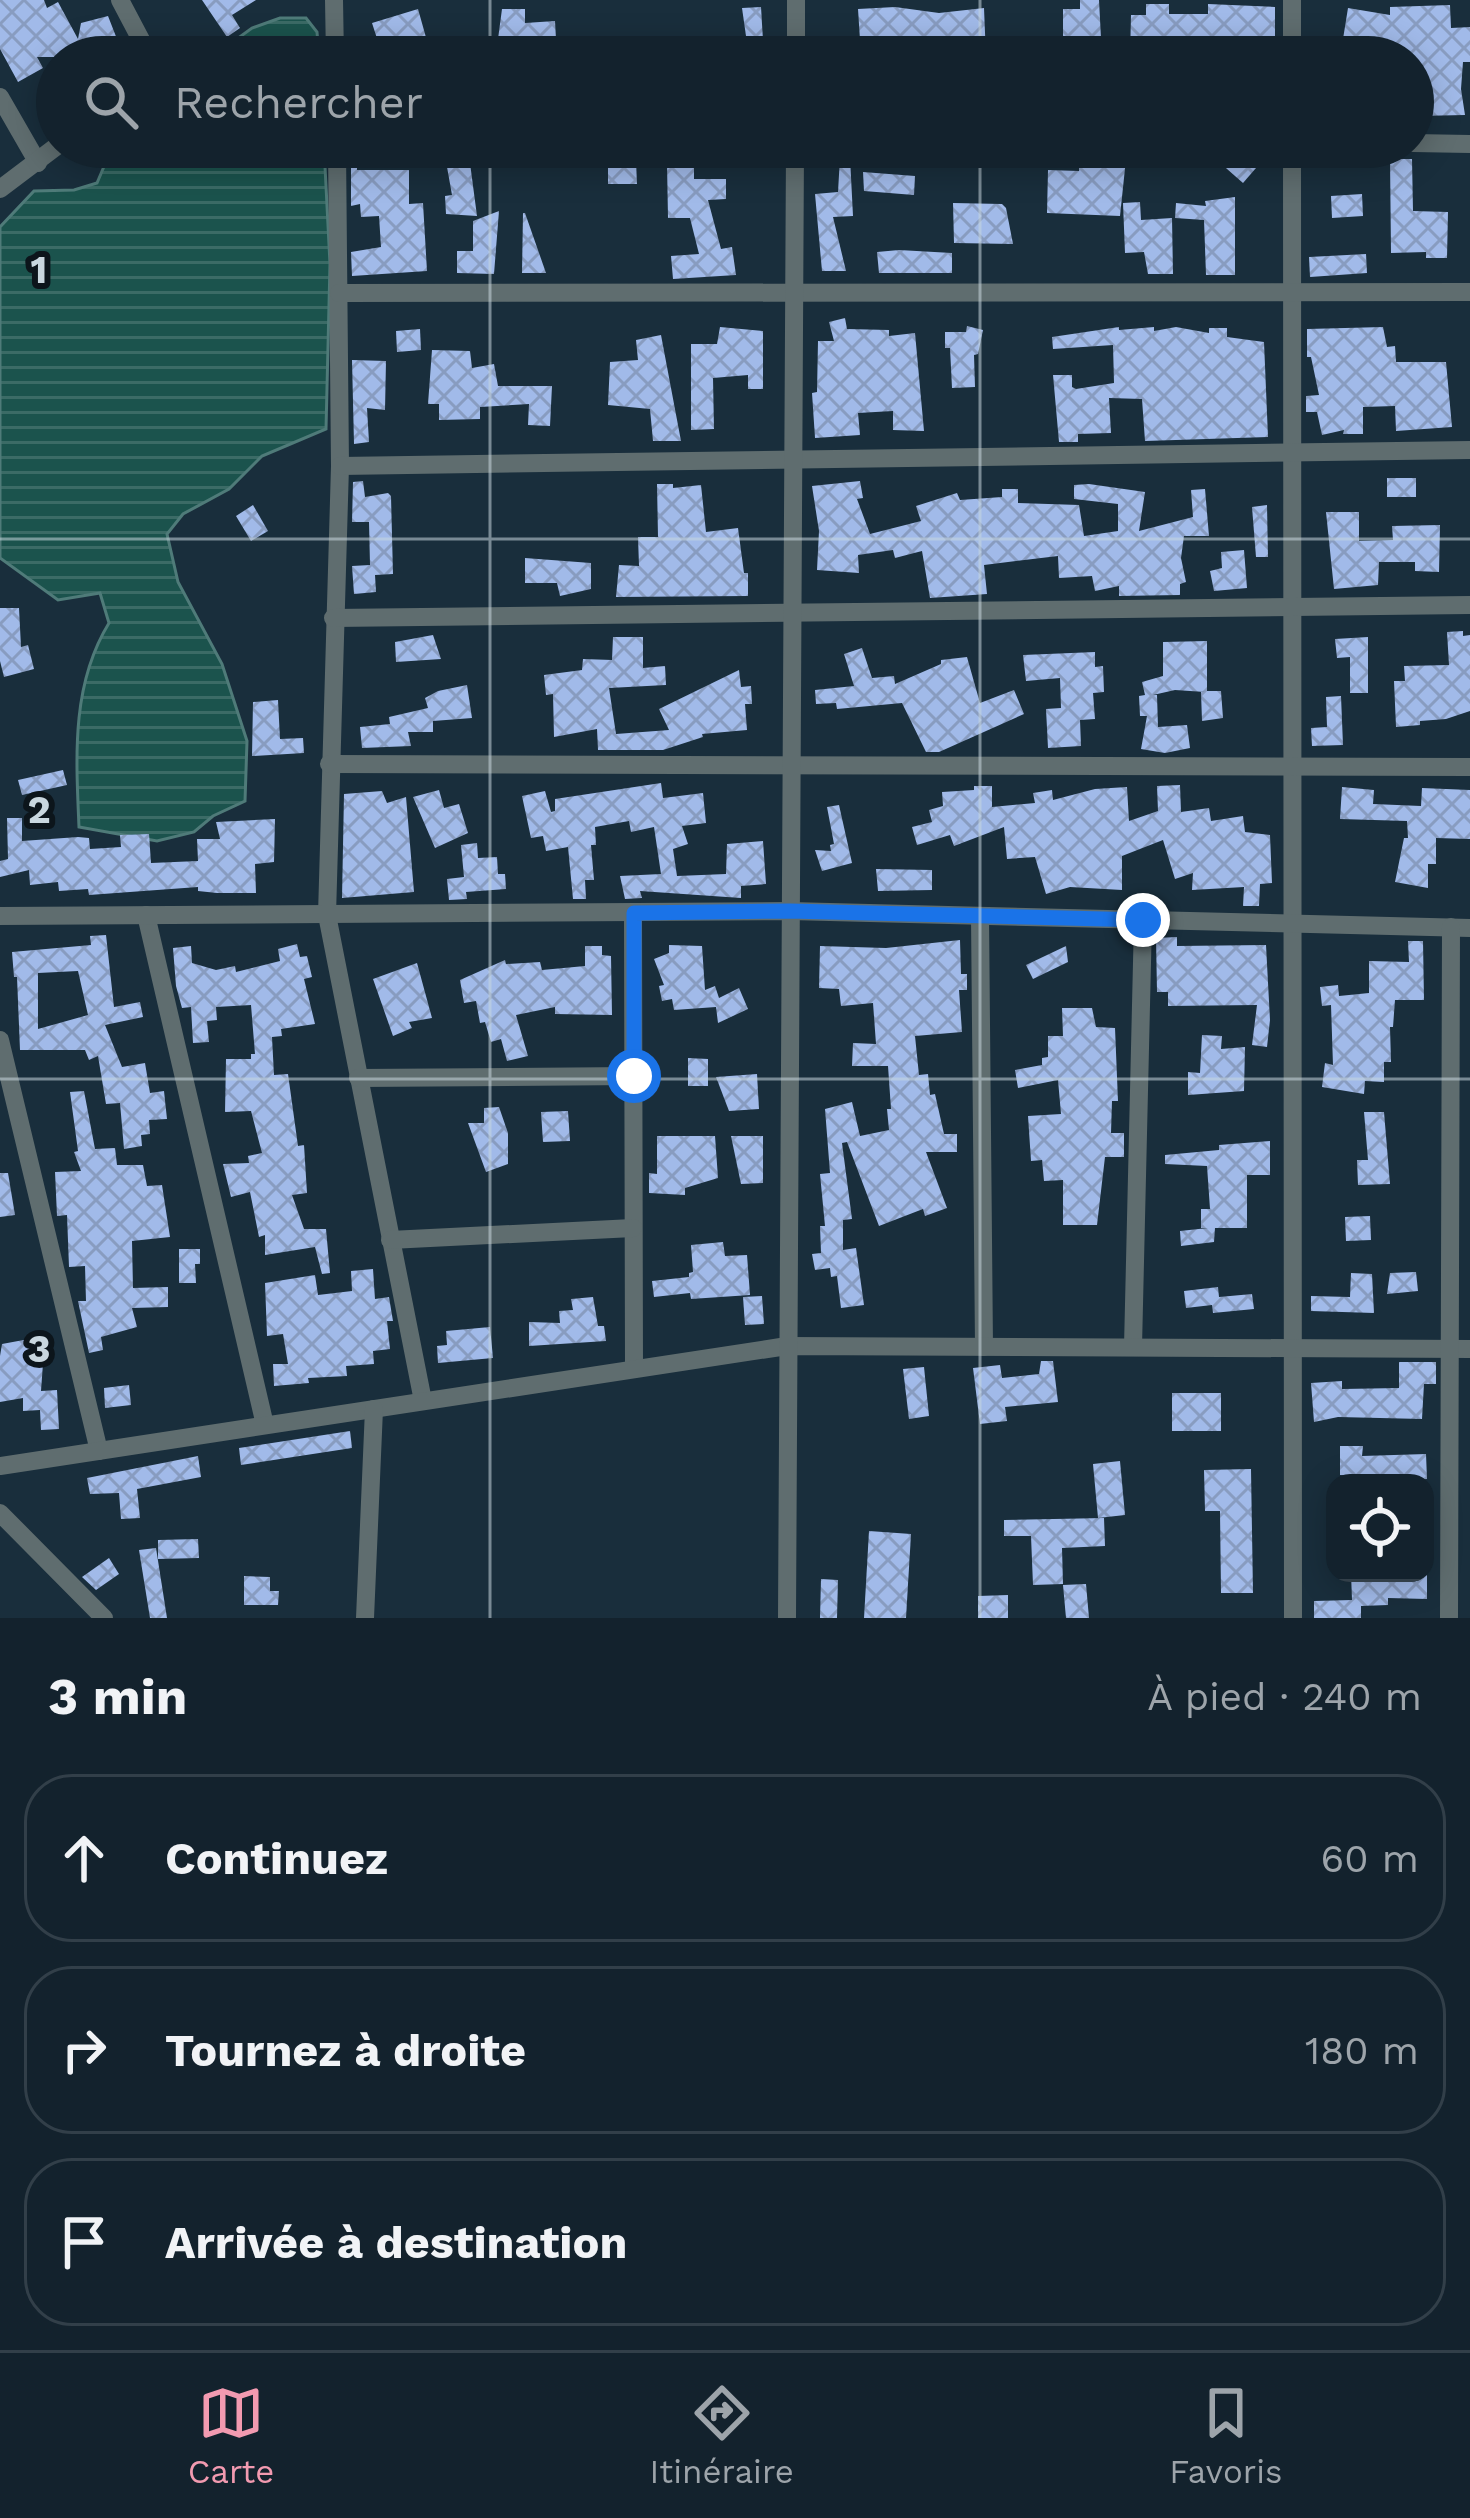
<!DOCTYPE html>
<html lang="fr">
<meta charset="utf-8">
<style>
body{margin:0;font-family:"Work Sans",sans-serif;background:#1c2a35;color:#f1f3f6}
.controls{position:absolute;right:36px;bottom:36px;display:grid;overflow:hidden;border-radius:24px;box-shadow:0 6px 30px #0003}
.controls button{width:108px;height:108px;display:grid;place-items:center;padding:0;border:0;border-bottom:3px solid #323f49;background:#13222d;color:#f1f3f6;font:60px sans-serif}
.stop{position:absolute;width:36px;height:36px;margin:-27px;border:9px solid #1a73e8;border-radius:50%;background:#fff}
.stop.end{background:#1a73e8;border-color:#fff;box-shadow:0 3px 12px #0008}
.list{margin:0;padding:0;list-style:none}
h2{display:flex;justify-content:space-between;align-items:center;height:156px;margin:0;padding:0 48px;font-size:51px}
h2 small{font-size:39px;font-weight:400;color:#9da4aa}
.list li{display:grid;grid-template-columns:78px 1fr auto;gap:36px;align-items:center;box-sizing:border-box;height:168px;margin:0 24px 24px;padding:0 24px;border:3px solid #323f49;border-radius:48px}
.list b{display:block;font-size:45px;white-space:nowrap}
.list em{font-size:39px;font-style:normal;color:#9da4aa}
.icon{flex:none;width:66px;height:66px;fill:none;stroke:currentColor;stroke-width:2;stroke-linecap:round;stroke-linejoin:round}
.map{position:relative;flex:none;width:1470px;height:1618px;overflow:hidden}
.search{position:absolute;background:#13222d;box-shadow:0 6px 30px #0003;left:36px;right:36px;top:36px;height:132px;display:flex;align-items:center;gap:30px;box-sizing:border-box;padding:0 42px;border-radius:66px;color:#9da4aa;font-size:45px}
.sheet{height:732px;background:#13222d}
nav{display:flex;justify-content:space-around;align-items:center;box-sizing:border-box;height:168px;border-top:3px solid #323f49;background:#13222d;font-size:33px;color:#9da4aa}
nav a{display:grid;justify-items:center;gap:6px}
nav .on{color:#f29ab0}
.map>svg:first-child{display:block}
.water{fill:url(#water-rules);stroke:#4f7b79;stroke-width:3}
.building{fill:url(#building-cross-hatch);fill-rule:evenodd}
.lines{fill:none;stroke-linecap:round;stroke-linejoin:round}
.street{stroke:#5f6d6f;stroke-width:18}
.route{stroke:#1a73e8;stroke-width:15}
.grid{fill:none;stroke:#c9d7df;stroke-width:3;stroke-opacity:0.55}
.grid-label{font-size:39px;text-anchor:middle;font-weight:bold;fill:#c9d7df;stroke:#0c151b;stroke-width:12;stroke-linejoin:round;paint-order:stroke}
</style>
<div class="map">
<svg width="1470" height="1618" viewBox="0 0 1470 1618">
<defs>
<pattern id="water-rules" width="6" height="5" patternUnits="userSpaceOnUse" patternTransform="scale(3)"><rect width="6" height="5" fill="#1b534d"/><path d="M0 2.5h6" fill="none" stroke="#3b6b66"/></pattern>
<pattern id="building-cross-hatch" width="8" height="8" patternUnits="userSpaceOnUse" patternTransform="scale(3)"><rect width="8" height="8" fill="#a1bae9"/><path d="M0 0l8 8M0 8l8-8" fill="none" stroke="#889cc0"/></pattern>
</defs>
<rect width="100%" height="100%" fill="#192e3c"/>
<g class="water">
<polygon points="280,18 306,18 317,32 319,57 212,57 252,28"/>
<path d="M 108,147 L 324,147 L 330,264 L 326,429 L 262,456 L 229,489 L 183,514 L 167,534 L 178,582 L 222,664 L 247,741 L 245,801 L 213,816 L 194,832 L 157,841 L 79,827 C 76,757 71,685 109,623 L 100,593 L 58,600 L 0,558 L 0,227 L 34,191 L 74,190 L 97,183 L 108,157 Z"/>
</g>
<g class="building">
<polygon points="0,0 44,0 47,8 58,2 78,39 81,23 108,16 124,57 100,57 98,47 85,53 87,57 37,57 43,68 18,82 0,49"/>
<polygon points="202,0 256,0 232,15 240,28 227,37"/>
<polygon points="1080,0 1099,0 1102,57 1058,57 1059,39 1063,40 1063,9 1080,9"/>
<polygon points="1146,4 1169,4 1169,14 1208,14 1208,4 1275,7 1275,39 1267,39 1267,57 1207,57 1207,42 1168,42 1168,57 1130,57 1131,15 1146,15"/>
<polygon points="1450,5 1451,28 1470,27 1470,62 1463,62 1461,89 1465,115 1418,116 1413,57 1339,57 1338,39 1343,39 1348,8 1390,15 1390,7"/>
<polygon points="761,7 764,57 749,57 742,8"/>
<polygon points="895,7 939,13 984,8 986,57 816,57 816,41 860,40 858,9"/>
<polygon points="418,9 427,41 467,40 468,57 383,57 372,23"/>
<polygon points="502,9 525,9 525,23 555,21 557,57 496,54"/>
<polygon points="1218,147 1232,147 1256,168 1243,183 1211,155"/>
<polygon points="840,157 850,157 853,216 833,217 846,271 822,271 815,194 838,192"/>
<polygon points="1126,159 1120,216 1047,213 1048,170 1079,171 1079,165"/>
<polygon points="1390,159 1412,159 1413,211 1448,212 1447,258 1426,258 1426,252 1391,253"/>
<polygon points="608,161 636,161 637,184 608,184"/>
<polygon points="470,163 477,216 446,214 445,196 452,195 447,167"/>
<polygon points="667,164 694,164 694,179 726,179 726,199 708,200 721,249 732,247 736,275 673,279 671,256 699,254 690,218 668,218"/>
<polygon points="351,165 357,165 357,170 409,170 409,204 423,203 427,271 352,276 351,252 381,247 379,216 361,217 360,204 351,206"/>
<polygon points="863,172 915,176 914,195 864,191"/>
<polygon points="1362,194 1363,216 1332,218 1331,196"/>
<polygon points="1235,197 1235,275 1206,275 1204,220 1175,218 1176,203 1206,206 1205,201"/>
<polygon points="1140,202 1141,220 1172,218 1173,274 1148,274 1144,252 1125,253 1123,203"/>
<polygon points="953,203 1002,204 1006,208 1013,244 954,243"/>
<polygon points="499,211 494,274 457,273 457,251 473,251 473,221"/>
<polygon points="523,213 525,213 546,273 522,273"/>
<polygon points="899,250 952,253 952,273 879,273 877,252"/>
<polygon points="1366,254 1367,273 1310,277 1309,257"/>
<polygon points="845,318 847,329 889,330 889,336 915,333 924,431 893,430 893,411 858,413 860,435 815,438 812,393 817,392 818,341 834,341 829,322"/>
<polygon points="967,326 983,330 978,354 974,355 975,387 952,388 950,348 945,348 945,332 966,332"/>
<polygon points="720,327 763,331 763,389 748,389 748,375 713,378 714,429 691,430 691,344 717,344"/>
<polygon points="1119,327 1119,330 1154,327 1154,331 1176,327 1209,333 1209,328 1227,328 1227,337 1264,342 1268,437 1145,441 1142,399 1109,398 1111,433 1078,434 1078,442 1059,442 1053,375 1072,375 1072,387 1076,389 1114,383 1113,345 1053,349 1052,337"/>
<polygon points="1383,327 1387,347 1395,346 1396,362 1446,362 1452,427 1396,431 1395,406 1363,407 1363,434 1343,434 1344,430 1322,435 1317,412 1306,412 1306,396 1319,395 1311,357 1307,357 1307,329"/>
<polygon points="420,329 421,350 397,352 396,331"/>
<polygon points="661,335 681,441 653,441 650,409 608,405 610,362 638,360 636,340"/>
<polygon points="432,350 470,351 472,368 494,364 498,386 552,386 550,426 528,425 529,404 480,407 480,419 439,420 439,404 428,404"/>
<polygon points="352,360 386,361 385,410 367,408 369,442 354,444"/>
<rect x="1387" y="478" width="29" height="19"/>
<polygon points="363,481 365,497 388,493 391,496 393,574 375,575 376,592 354,594 352,566 370,565 369,522 352,522 353,482"/>
<polygon points="860,481 863,498 857,499 870,534 921,521 916,506 957,493 960,500 1002,497 1002,489 1018,489 1018,503 1079,505 1084,536 1118,531 1118,504 1074,499 1074,485 1089,484 1145,492 1139,531 1193,517 1191,490 1205,489 1209,536 1184,536 1181,558 1186,582 1180,584 1180,595 1119,596 1119,586 1095,591 1092,576 1059,578 1058,556 984,565 987,594 930,598 922,551 895,558 893,550 858,555 859,573 817,570 819,531 812,486"/>
<polygon points="657,484 673,484 673,488 701,485 706,532 738,528 744,573 748,573 748,596 616,597 619,565 639,566 638,537 658,537"/>
<polygon points="253,505 268,531 251,541 236,516"/>
<polygon points="1267,505 1268,557 1256,557 1252,507"/>
<polygon points="1326,512 1359,512 1359,541 1393,540 1392,526 1440,525 1439,572 1415,571 1415,562 1379,562 1378,585 1334,589"/>
<polygon points="1244,550 1247,588 1214,591 1210,571 1222,568 1221,552"/>
<polygon points="525,558 591,563 591,589 560,596 557,583 525,583"/>
<polygon points="0,608 19,608 21,647 28,645 34,669 4,677 0,661"/>
<polygon points="1463,631 1463,636 1470,635 1470,711 1446,719 1420,721 1420,725 1396,727 1394,681 1405,681 1404,666 1449,665 1447,632"/>
<polygon points="433,635 441,659 396,662 395,642"/>
<polygon points="613,637 643,637 643,668 665,666 666,685 609,688 616,734 669,730 659,709 739,670 741,687 751,686 752,704 745,704 747,730 702,734 703,737 663,750 598,750 597,729 554,737 553,694 546,695 544,675 582,670 583,659 612,660"/>
<polygon points="1368,637 1368,693 1350,693 1350,657 1337,658 1335,639"/>
<polygon points="1207,641 1207,691 1221,691 1223,718 1202,721 1201,692 1205,692 1175,690 1153,695 1157,695 1158,727 1187,725 1190,748 1165,753 1141,749 1147,716 1140,716 1139,696 1145,695 1142,682 1163,676 1163,642"/>
<polygon points="862,648 872,678 894,676 895,684 941,664 941,660 967,657 980,703 1014,690 1024,714 939,752 926,752 902,703 837,709 836,703 816,704 815,690 854,686 844,654"/>
<polygon points="1095,652 1095,667 1103,666 1104,692 1093,693 1095,719 1080,720 1081,746 1048,748 1046,709 1061,708 1060,678 1026,681 1023,655"/>
<polygon points="467,685 472,718 433,721 433,732 408,732 411,746 362,748 360,727 390,724 389,717 428,708 425,698 438,691"/>
<polygon points="1341,696 1343,745 1312,746 1311,728 1327,727 1326,697"/>
<polygon points="278,700 280,739 303,738 304,753 252,756 253,702"/>
<polygon points="63,770 67,785 22,795 18,780"/>
<polygon points="661,783 663,798 703,793 706,823 682,826 688,844 673,849 677,876 726,874 727,844 763,841 766,884 741,886 741,898 640,891 642,898 625,899 620,876 661,874 654,827 631,832 629,821 595,827 596,845 591,845 594,880 585,880 586,899 573,899 568,847 546,851 543,836 531,838 522,796 545,791 551,812 555,811 555,799"/>
<polygon points="1180,785 1181,812 1209,808 1211,821 1243,816 1245,832 1270,835 1272,883 1260,884 1259,906 1243,906 1244,887 1192,890 1193,873 1175,879 1163,840 1122,856 1122,890 1070,887 1046,894 1035,857 1007,859 1004,827 954,846 950,835 917,845 912,827 932,822 929,810 943,806 942,792 974,790 974,786 992,786 992,807 1035,803 1033,793 1052,790 1053,800 1095,789 1127,787 1129,821 1158,811 1157,786"/>
<polygon points="1342,787 1374,790 1373,804 1421,806 1422,788 1470,790 1470,839 1436,838 1436,864 1428,864 1428,888 1395,882 1404,838 1408,838 1407,821 1340,819"/>
<polygon points="439,790 444,808 459,804 468,833 435,848 413,797"/>
<polygon points="382,791 387,803 406,797 414,892 342,898 344,794"/>
<polygon points="839,805 852,863 822,871 815,850 831,851 830,845 834,844 827,807"/>
<polygon points="7,818 22,818 22,841 78,837 89,838 90,849 121,847 120,835 149,834 151,863 198,861 197,839 220,839 216,822 275,819 274,862 255,864 256,893 217,893 198,891 198,887 89,895 88,889 59,891 58,882 30,885 29,870 0,877 0,861 8,859"/>
<polygon points="477,843 478,858 497,857 498,874 505,874 506,889 466,892 467,899 449,900 447,879 464,877 461,845"/>
<polygon points="876,869 932,870 932,890 878,891"/>
<path d="M 106,935 L 114,1007 L 140,1002 L 143,1017 L 105,1025 L 122,1067 L 145,1063 L 150,1093 L 164,1091 L 167,1119 L 149,1120 L 150,1134 L 141,1135 L 142,1146 L 124,1149 L 120,1103 L 106,1104 L 98,1056 L 89,1060 L 85,1050 L 20,1050 L 17,977 L 14,977 L 12,952 L 91,945 L 90,936 ZM 78,971 L 88,1015 L 38,1029 L 38,973 Z"/>
<polygon points="1177,937 1177,946 1266,945 1270,1020 1267,1047 1252,1045 1257,1005 1168,1006 1168,992 1157,992 1156,938"/>
<polygon points="960,940 961,974 967,974 967,990 959,990 962,1032 915,1036 919,1075 928,1074 930,1095 935,1094 944,1134 957,1134 957,1152 926,1152 947,1208 925,1216 923,1209 879,1226 847,1142 842,1143 852,1219 843,1220 843,1250 856,1248 864,1305 841,1308 837,1276 831,1277 830,1268 815,1270 812,1254 821,1253 820,1226 825,1226 820,1174 830,1173 825,1109 852,1102 860,1136 889,1130 887,1109 891,1109 888,1066 852,1066 853,1043 876,1044 873,1003 841,1006 839,989 819,988 820,946 886,948"/>
<polygon points="1408,941 1423,941 1424,1000 1395,1000 1393,1027 1390,1027 1391,1062 1384,1062 1384,1082 1365,1081 1364,1094 1322,1087 1325,1063 1333,1065 1331,1005 1322,1006 1320,987 1338,985 1339,996 1369,993 1369,961 1409,962"/>
<polygon points="297,944 300,957 307,956 312,977 304,979 315,1024 281,1029 282,1036 272,1037 274,1075 288,1074 298,1146 304,1145 307,1193 292,1195 304,1229 326,1229 330,1273 322,1274 315,1247 265,1255 265,1235 259,1237 250,1192 231,1197 223,1164 249,1163 248,1156 262,1153 251,1111 225,1112 226,1059 251,1059 251,1054 255,1054 251,1005 216,1007 217,1020 207,1021 209,1042 193,1043 191,1007 182,1008 176,986 173,948 191,946 192,963 216,970 235,966 236,972 280,961 278,949"/>
<polygon points="669,945 702,946 705,990 715,986 719,998 739,988 748,1009 718,1023 716,1007 674,1010 672,999 662,1001 659,986 664,985 654,959 669,953"/>
<polygon points="585,946 602,946 602,955 611,956 612,1015 555,1014 555,1007 516,1015 528,1056 507,1061 501,1039 491,1042 485,1022 480,1023 476,1001 464,1003 460,980 505,960 506,964 540,962 542,970 585,966"/>
<polygon points="1066,946 1068,962 1033,979 1026,965"/>
<polygon points="417,963 432,1018 409,1022 412,1028 393,1036 373,979"/>
<polygon points="1062,1008 1092,1008 1096,1027 1115,1028 1118,1101 1112,1101 1111,1133 1124,1133 1124,1157 1105,1157 1097,1225 1063,1225 1063,1180 1044,1181 1042,1160 1031,1161 1028,1116 1061,1114 1058,1080 1018,1088 1015,1070 1042,1065 1042,1058 1048,1057 1048,1036 1063,1036"/>
<polygon points="1202,1035 1222,1036 1221,1049 1245,1047 1244,1091 1188,1095 1188,1072 1200,1073"/>
<polygon points="688,1058 708,1059 708,1086 688,1086"/>
<polygon points="757,1074 759,1109 729,1111 716,1077"/>
<polygon points="84,1091 95,1149 115,1148 117,1165 143,1165 147,1186 162,1185 170,1237 132,1241 133,1288 168,1287 168,1307 132,1308 137,1327 101,1337 103,1350 89,1353 78,1301 86,1301 85,1266 69,1267 67,1215 57,1216 55,1172 81,1171 74,1152 78,1151 70,1092"/>
<polygon points="499,1107 508,1133 508,1164 486,1172 468,1123 484,1123 484,1108"/>
<polygon points="568,1111 570,1141 543,1142 541,1112"/>
<polygon points="1364,1112 1384,1112 1390,1184 1358,1185 1357,1160 1368,1160"/>
<polygon points="657,1136 715,1136 718,1178 685,1188 685,1195 649,1193 649,1173 657,1174"/>
<polygon points="731,1136 763,1136 763,1183 741,1184"/>
<polygon points="1270,1141 1270,1175 1247,1175 1247,1228 1215,1228 1214,1242 1181,1246 1180,1231 1208,1228 1201,1228 1201,1209 1210,1209 1207,1166 1165,1164 1165,1155 1219,1150 1219,1145"/>
<polygon points="0,1173 8,1173 15,1215 0,1217"/>
<polygon points="1370,1216 1371,1240 1346,1241 1345,1217"/>
<polygon points="723,1242 725,1256 747,1255 750,1295 691,1299 690,1293 654,1297 652,1281 689,1277 689,1273 693,1272 691,1245"/>
<polygon points="179,1249 200,1249 200,1264 195,1264 196,1283 179,1283"/>
<polygon points="373,1269 375,1299 389,1297 393,1321 387,1321 390,1349 373,1351 374,1364 346,1366 347,1376 308,1378 309,1383 274,1386 273,1364 288,1364 283,1334 267,1336 265,1283 315,1275 318,1295 352,1291 351,1271"/>
<polygon points="1416,1272 1418,1291 1387,1294 1390,1273"/>
<polygon points="1351,1273 1372,1274 1374,1313 1311,1311 1311,1296 1350,1297"/>
<polygon points="1218,1287 1219,1297 1252,1294 1254,1309 1213,1313 1212,1305 1186,1308 1184,1291"/>
<polygon points="762,1296 764,1324 745,1325 743,1297"/>
<polygon points="593,1297 598,1326 604,1326 606,1341 529,1346 529,1322 560,1323 559,1311 573,1310 571,1299"/>
<polygon points="490,1327 493,1358 438,1363 437,1346 447,1345 446,1331"/>
<polygon points="45,1336 41,1391 57,1390 59,1429 41,1430 40,1410 23,1411 23,1398 0,1402 0,1356 2,1344"/>
<polygon points="1041,1361 1053,1361 1058,1402 1005,1407 1007,1421 980,1424 973,1368 1000,1365 1002,1378 1039,1374"/>
<polygon points="1399,1362 1436,1362 1436,1384 1424,1384 1422,1419 1338,1417 1314,1422 1311,1383 1342,1381 1342,1389 1399,1388"/>
<polygon points="924,1367 929,1416 909,1419 903,1369"/>
<polygon points="129,1385 131,1405 105,1408 104,1388"/>
<rect x="1172" y="1393" width="49" height="38"/>
<polygon points="350,1431 352,1448 241,1465 239,1448"/>
<polygon points="1340,1446 1363,1446 1362,1456 1426,1454 1427,1479 1368,1483 1368,1476 1340,1475"/>
<polygon points="198,1456 201,1477 137,1489 140,1518 121,1519 119,1493 90,1494 87,1478"/>
<polygon points="1120,1461 1125,1515 1098,1518 1093,1464"/>
<polygon points="1251,1469 1253,1593 1221,1593 1220,1511 1205,1511 1204,1470"/>
<polygon points="1104,1518 1105,1546 1062,1548 1063,1584 1033,1585 1031,1536 1004,1536 1004,1520"/>
<polygon points="869,1531 911,1534 906,1618 864,1618"/>
<polygon points="198,1539 199,1558 158,1559 158,1540"/>
<polygon points="156,1548 167,1618 150,1618 139,1550"/>
<polygon points="109,1558 119,1574 96,1590 82,1577"/>
<polygon points="1351,1573 1427,1573 1427,1599 1388,1598 1388,1605 1361,1606 1361,1618 1314,1618 1314,1601 1352,1600"/>
<polygon points="244,1576 270,1577 270,1591 279,1591 278,1605 244,1605"/>
<polygon points="821,1579 838,1580 837,1618 820,1618"/>
<polygon points="1086,1584 1089,1618 1066,1618 1063,1585"/>
<polygon points="1008,1595 1008,1618 978,1618 978,1596"/>
</g>
<g class="lines">
<g class="street">
<polyline points="120,0 150,57"/>
<polyline points="334,0 335,57"/>
<polyline points="1292,0 1292,57"/>
<polyline points="796,57 796,0"/>
<polyline points="0,97 38,163"/>
<polyline points="1413,143 1470,144"/>
<polyline points="337,147 340,466 327,915 423,1401"/>
<polyline points="1292,147 1293,1618"/>
<polyline points="0,189 57,146"/>
<polyline points="339,293 1470,292"/>
<polyline points="340,466 1470,450"/>
<polyline points="333,618 1470,605"/>
<polyline points="329,764 1470,767"/>
<polyline points="633,913 634,1369"/>
<polyline points="146,915 265,1425"/>
<polyline points="0,916 790,911 1470,928"/>
<polyline points="980,916 984,1347"/>
<polyline points="0,1040 99,1451"/>
<polyline points="358,1078 634,1076"/>
<polyline points="390,1240 633,1228"/>
<polyline points="1133,1347 1143,920"/>
<polyline points="0,1466 787,1346 1470,1349"/>
<polyline points="0,1513 104,1618"/>
<polyline points="365,1618 374,1409"/>
<polyline points="787,1618 795,147"/>
<polyline points="1449,1618 1451,927"/>
</g>
</g>
<g class="lines">
<polyline class="route" points="634,1076 634,913 790,911 1143,920"/>
</g>
<path class="grid" d="M 490,0 L 490,57M 980,0 L 980,57M 490,147 L 490,1618M 980,147 L 980,1618M 0,539 L 1470,539M 0,1079 L 1470,1079"/>
<g class="grid-label">
<text x="39" y="283">1</text>
<text x="39" y="823">2</text>
<text x="39" y="1362">3</text>
</g>
</svg>
<div class="controls">
<button><svg class="icon" aria-label="locate" viewBox="0 0 24 24"><circle cx="12" cy="12" r="6"/><path d="M12 2v4M12 18v4M2 12h4M18 12h4"/></svg></button>
</div>
<div class="stop" style="left:634px;top:1076px"></div>
<div class="stop end" style="left:1143px;top:920px"></div>
<div class="search"><svg class="icon" aria-label="search" viewBox="0 0 24 24"><circle cx="10" cy="10" r="6"/><path d="M15 15l6 6"/></svg>Rechercher</div>
</div>
<section class="sheet">
<h2>3 min<small>À pied · 240 m</small></h2>
<ul class="list">
<li><svg class="icon" aria-label="ahead" viewBox="0 0 24 24"><path d="M12 20V5M6 11l6-6 6 6"/></svg><div><b>Continuez</b></div><em>60 m</em></li>
<li><svg class="icon" aria-label="right" viewBox="0 0 24 24"><path d="M7 20v-9h11M14 6l5 5-5 5"/></svg><div><b>Tournez à droite</b></div><em>180 m</em></li>
<li><svg class="icon" aria-label="arrive" viewBox="0 0 24 24"><path d="M6 21V4h12l-3 4 3 4H6"/></svg><div><b>Arrivée à destination</b></div></li>
</ul>
</section>
<nav>
<a class="on"><svg class="icon" aria-label="map" viewBox="0 0 24 24"><path d="M3 6l6-2 6 2 6-2v14l-6 2-6-2-6 2zM9 4v14M15 6v14"/></svg>Carte</a>
<a><svg class="icon" aria-label="directions" viewBox="0 0 24 24"><path d="M12 3l9 9-9 9-9-9zM9 14v-3h6M13 9l2 2-2 2"/></svg>Itinéraire</a>
<a><svg class="icon" aria-label="saved" viewBox="0 0 24 24"><path d="M7 4h10v16l-5-4-5 4z"/></svg>Favoris</a>
</nav>
